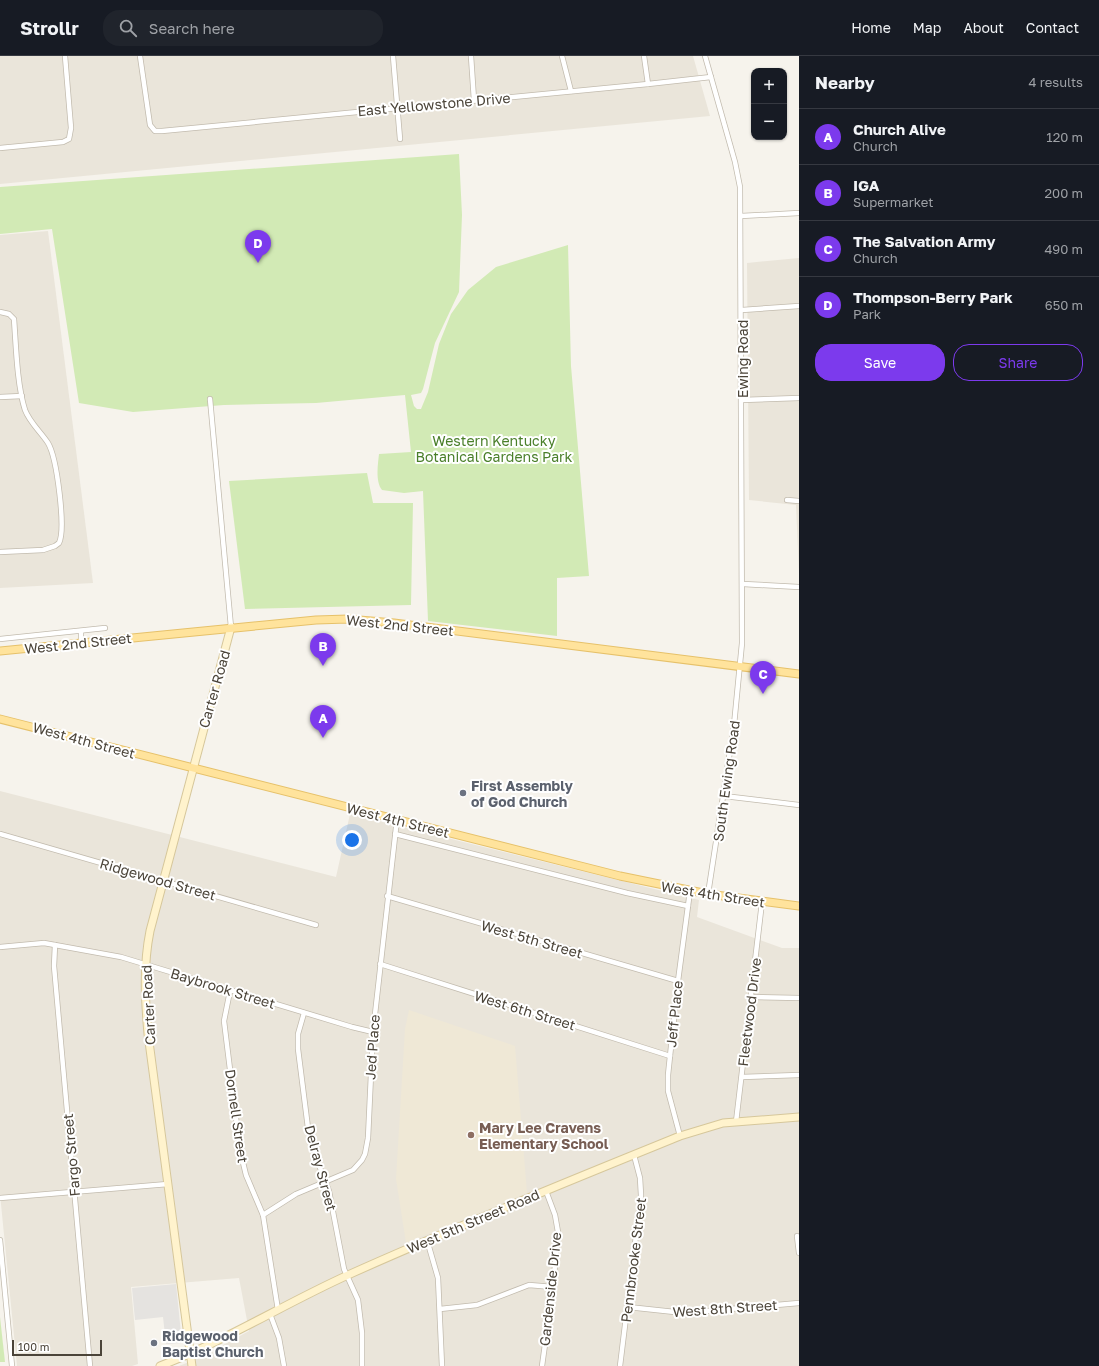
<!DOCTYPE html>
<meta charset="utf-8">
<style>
body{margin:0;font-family:"Golos Text",sans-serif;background:#20242c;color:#f1f3f6}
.controls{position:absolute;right:12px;top:12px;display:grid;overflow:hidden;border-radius:8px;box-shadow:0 1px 3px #0004}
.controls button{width:36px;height:36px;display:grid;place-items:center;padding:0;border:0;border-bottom:1px solid #363941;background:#171b24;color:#f1f3f6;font:20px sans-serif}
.scale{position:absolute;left:12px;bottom:10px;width:90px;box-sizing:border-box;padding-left:4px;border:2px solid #4b4439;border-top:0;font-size:11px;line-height:14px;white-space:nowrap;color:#4b4439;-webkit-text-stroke:3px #fff;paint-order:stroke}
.you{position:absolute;left:352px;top:784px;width:14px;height:14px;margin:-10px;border:3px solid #fff;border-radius:50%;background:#1a73e8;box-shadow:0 0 0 6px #1a73e833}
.badge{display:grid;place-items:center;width:26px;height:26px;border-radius:50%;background:#7c3aed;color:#fff;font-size:13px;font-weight:700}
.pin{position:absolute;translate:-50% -33px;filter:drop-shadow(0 1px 2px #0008)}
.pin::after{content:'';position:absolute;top:21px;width:14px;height:12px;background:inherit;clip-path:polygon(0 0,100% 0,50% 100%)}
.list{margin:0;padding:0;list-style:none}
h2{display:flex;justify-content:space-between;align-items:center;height:52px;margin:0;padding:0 16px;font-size:17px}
h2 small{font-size:13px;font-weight:400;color:#9ea1a6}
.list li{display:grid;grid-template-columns:26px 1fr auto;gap:12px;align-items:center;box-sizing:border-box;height:56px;padding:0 16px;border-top:1px solid #363941}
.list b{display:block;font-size:15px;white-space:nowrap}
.list p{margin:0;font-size:13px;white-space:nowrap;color:#9ea1a6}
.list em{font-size:13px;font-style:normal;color:#9ea1a6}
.actions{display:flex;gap:8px;padding:12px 16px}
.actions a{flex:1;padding:9px 0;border:1px solid #7c3aed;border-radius:16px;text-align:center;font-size:14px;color:#7c3aed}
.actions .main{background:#7c3aed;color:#fff}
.icon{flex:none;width:22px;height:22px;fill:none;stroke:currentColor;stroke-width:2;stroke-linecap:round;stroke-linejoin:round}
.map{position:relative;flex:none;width:799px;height:1310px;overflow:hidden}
header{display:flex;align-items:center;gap:24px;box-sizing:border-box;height:56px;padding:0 20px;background:#171b24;border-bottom:1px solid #363941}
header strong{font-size:19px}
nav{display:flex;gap:22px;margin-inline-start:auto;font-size:14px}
.search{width:280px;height:36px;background:#20242c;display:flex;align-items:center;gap:10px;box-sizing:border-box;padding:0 14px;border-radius:16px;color:#9ea1a6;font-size:15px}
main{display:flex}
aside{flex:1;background:#171b24}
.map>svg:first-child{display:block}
.residential{fill:#eae5da}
.education{fill:#efe8d6}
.green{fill:#d2eab5}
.parking{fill:#e5e3e0}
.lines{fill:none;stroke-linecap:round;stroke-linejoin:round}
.street-casing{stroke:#c2bbae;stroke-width:6}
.secondary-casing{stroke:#d6c79b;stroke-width:9}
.primary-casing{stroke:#e6c16a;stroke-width:9}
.street{stroke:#fff;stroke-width:4.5}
.secondary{stroke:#fff3cd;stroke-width:7}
.primary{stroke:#ffe39c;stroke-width:7}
.worship-dot{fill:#6b7280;stroke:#fff;stroke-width:1.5}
.education-dot{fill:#8d6e63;stroke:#fff;stroke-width:1.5}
.labels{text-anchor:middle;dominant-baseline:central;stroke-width:4;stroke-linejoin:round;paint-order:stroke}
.street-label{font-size:14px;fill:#4b4439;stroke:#fff}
.park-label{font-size:14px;fill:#4a7f2a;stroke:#fff}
.worship-label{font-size:14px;font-weight:bold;fill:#5b616d;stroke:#fff;text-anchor:start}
.education-label{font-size:14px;font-weight:bold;fill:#785e54;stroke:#fff;text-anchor:start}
</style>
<header>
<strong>Strollr</strong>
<div class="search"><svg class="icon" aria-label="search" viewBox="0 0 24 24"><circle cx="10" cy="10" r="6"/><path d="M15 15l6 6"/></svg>Search here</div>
<nav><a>Home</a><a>Map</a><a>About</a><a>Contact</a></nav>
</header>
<main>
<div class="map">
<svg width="799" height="1310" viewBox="0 0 799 1310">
<rect width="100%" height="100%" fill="#f6f3ec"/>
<g class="residential">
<polygon points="0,0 693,0 710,60 0,128"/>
<polygon points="48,175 93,527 0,532 0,179"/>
<polygon points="799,202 799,518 796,449 749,444 747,207"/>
<polygon points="0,735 336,821 350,758 699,844 697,861 782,892 799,892 799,1310 179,1310 199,1302 249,1275 239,1222 131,1231 138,1308 132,1310 17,1310 0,1138"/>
</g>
<polygon class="education" points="409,954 515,990 527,1137 406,1187 396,1123 405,973"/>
<g class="green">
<path d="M 459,98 L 462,159 L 459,236 L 435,287 L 423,333 L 421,337 L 411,339 L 414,350 L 417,353 L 421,353 L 428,336 L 439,288 L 451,258 L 468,234 L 496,211 L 568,189 L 571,310 L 589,520 L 557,522 L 557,580 L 428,565 L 423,435 L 404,437 L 382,434 C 375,425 378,408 379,398 L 411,396 L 405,339 L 316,347 L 224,349 L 133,356 L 79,347 L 52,173 L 0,178 L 0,131 Z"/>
<polygon points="367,417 373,447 413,447 411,549 245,553 229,425"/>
<polygon points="0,1261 5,1306 0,1306"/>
</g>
<polygon class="parking" points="176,1228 182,1287 166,1288 163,1261 135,1264 132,1232"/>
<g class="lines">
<defs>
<g id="street">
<polyline points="140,0 150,69 155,75 162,75 648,28 711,21"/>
<polyline points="393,0 400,83"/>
<polyline points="471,0 474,44"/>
<polyline points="562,0 571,35"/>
<polyline points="644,0 648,28"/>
<polyline points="705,0 735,106 740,131 742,587 734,669 708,838"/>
<polyline points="0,92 63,86 69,83 71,72 65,0"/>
<polyline points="741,160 799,157"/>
<polyline points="742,254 799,250"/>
<path d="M 0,256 L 9,258 L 14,263 C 16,290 17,329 25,354 C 30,367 41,376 48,387 C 57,402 66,473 59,487 L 55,490 L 43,494 L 0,496"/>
<polyline points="0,341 22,340"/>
<polyline points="210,343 231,571"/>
<polyline points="742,344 799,342"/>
<polyline points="787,444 799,445"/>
<polyline points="743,528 799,531"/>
<polyline points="0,583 105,572"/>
<polyline points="81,587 81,575"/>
<polyline points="724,740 799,749"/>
<polyline points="0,778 316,869"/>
<polyline points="395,778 627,837 688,850"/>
<polyline points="387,840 678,925"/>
<polyline points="55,889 54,910 90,1310"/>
<polyline points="0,891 44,887 121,901 352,971 373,976"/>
<polyline points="380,908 670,1000"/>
<polyline points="230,935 224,965 240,1094 246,1119 263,1159 278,1254"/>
<polyline points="752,941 799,942"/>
<polyline points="304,957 298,978 298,993 308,1072 317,1104 329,1135 344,1213 358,1244 362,1277 362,1310"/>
<polyline points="742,1021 799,1019"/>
<polyline points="736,1066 762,846"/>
<polyline points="680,1080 668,1035 668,1019 678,925 690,835"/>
<polyline points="0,1142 168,1128"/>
<polyline points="263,1159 296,1138 353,1114 362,1104 365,1098 368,1082 373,976 397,763"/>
<polyline points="797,1180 799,1197"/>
<polyline points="0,1184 12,1310"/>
<polyline points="427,1184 438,1222 442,1310"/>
<polyline points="628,1251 684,1257 799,1247"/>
<polyline points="440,1253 477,1249 529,1229 553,1231"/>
<polyline points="270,1258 279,1282 284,1310"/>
<polyline points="542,1310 553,1231 558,1176 555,1159 546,1135"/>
<polyline points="620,1310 641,1139 640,1122 634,1099"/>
</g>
<g id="secondary">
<path d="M 160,1310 C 225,1285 284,1248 348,1219 C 457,1170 569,1125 680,1080 L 723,1067 L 799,1061"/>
<path d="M 192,1310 L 148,978 C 145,943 143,910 150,875 L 231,571"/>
</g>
<g id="primary">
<polyline points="0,595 316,564 348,563 394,567 799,618"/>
<polyline points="0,663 620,820 708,838 799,850"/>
</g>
</defs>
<use href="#street" class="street-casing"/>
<use href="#secondary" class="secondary-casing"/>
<use href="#primary" class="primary-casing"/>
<use href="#street" class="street"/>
<use href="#secondary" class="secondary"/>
<use href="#primary" class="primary"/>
</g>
<g class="worship-dot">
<circle cx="463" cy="737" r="4"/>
<circle cx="154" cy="1287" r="4"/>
</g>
<circle class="education-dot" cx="471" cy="1079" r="4"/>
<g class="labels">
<g class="street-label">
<text transform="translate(434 48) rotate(-5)">East Yellowstone Drive</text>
<text transform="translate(742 303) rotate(-90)">Ewing Road</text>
<text transform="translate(400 569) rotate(6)">West 2nd Street</text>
<text transform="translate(78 587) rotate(-6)">West 2nd Street</text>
<text transform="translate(214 633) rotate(-74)">Carter Road</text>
<text transform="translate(84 684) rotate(15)">West 4th Street</text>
<text transform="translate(726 725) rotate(-82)">South Ewing Road</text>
<text transform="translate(398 764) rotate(14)">West 4th Street</text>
<text transform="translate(158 823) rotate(16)">Ridgewood Street</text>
<text transform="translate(713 838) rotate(9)">West 4th Street</text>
<text transform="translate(532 883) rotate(16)">West 5th Street</text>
<text transform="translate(223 932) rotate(17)">Baybrook Street</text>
<text transform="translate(148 949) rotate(-93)">Carter Road</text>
<text transform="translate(525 954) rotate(17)">West 6th Street</text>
<text transform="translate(749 956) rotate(-83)">Fleetwood Drive</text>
<text transform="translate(674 958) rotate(-84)">Jeff Place</text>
<text transform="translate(372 991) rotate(-86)">Jed Place</text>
<text transform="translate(237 1060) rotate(82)">Dornell Street</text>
<text transform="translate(71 1099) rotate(-95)">Fargo Street</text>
<text transform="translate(321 1112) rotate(75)">Delray Street</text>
<text transform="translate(473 1165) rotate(-23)">West 5th Street Road</text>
<text transform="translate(633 1204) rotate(-83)">Pennbrooke Street</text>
<text transform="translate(550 1233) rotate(-84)">Gardenside Drive</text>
<text transform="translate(725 1252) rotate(-4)">West 8th Street</text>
</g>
<g class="park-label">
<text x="494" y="384">Western Kentucky<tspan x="494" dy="16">Botanical Gardens Park</tspan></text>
</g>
<g class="worship-label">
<text x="471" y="729">First Assembly<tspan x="471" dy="16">of God Church</tspan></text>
<text x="162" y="1279">Ridgewood<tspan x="162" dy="16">Baptist Church</tspan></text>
</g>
<g class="education-label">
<text x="479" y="1071">Mary Lee Cravens<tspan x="479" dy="16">Elementary School</tspan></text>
</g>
</g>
</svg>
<div class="controls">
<button>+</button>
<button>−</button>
</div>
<div class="scale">100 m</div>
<div class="you"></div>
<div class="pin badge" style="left:323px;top:682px">A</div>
<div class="pin badge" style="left:323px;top:610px">B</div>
<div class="pin badge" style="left:763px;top:638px">C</div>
<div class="pin badge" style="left:258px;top:207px">D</div>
</div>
<aside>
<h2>Nearby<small>4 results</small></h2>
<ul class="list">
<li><span class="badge">A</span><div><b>Church Alive</b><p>Church</p></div><em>120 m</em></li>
<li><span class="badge">B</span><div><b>IGA</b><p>Supermarket</p></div><em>200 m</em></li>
<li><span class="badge">C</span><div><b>The Salvation Army</b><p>Church</p></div><em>490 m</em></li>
<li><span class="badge">D</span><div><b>Thompson-Berry Park</b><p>Park</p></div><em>650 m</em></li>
</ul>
<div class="actions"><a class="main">Save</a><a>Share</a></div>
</aside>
</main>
